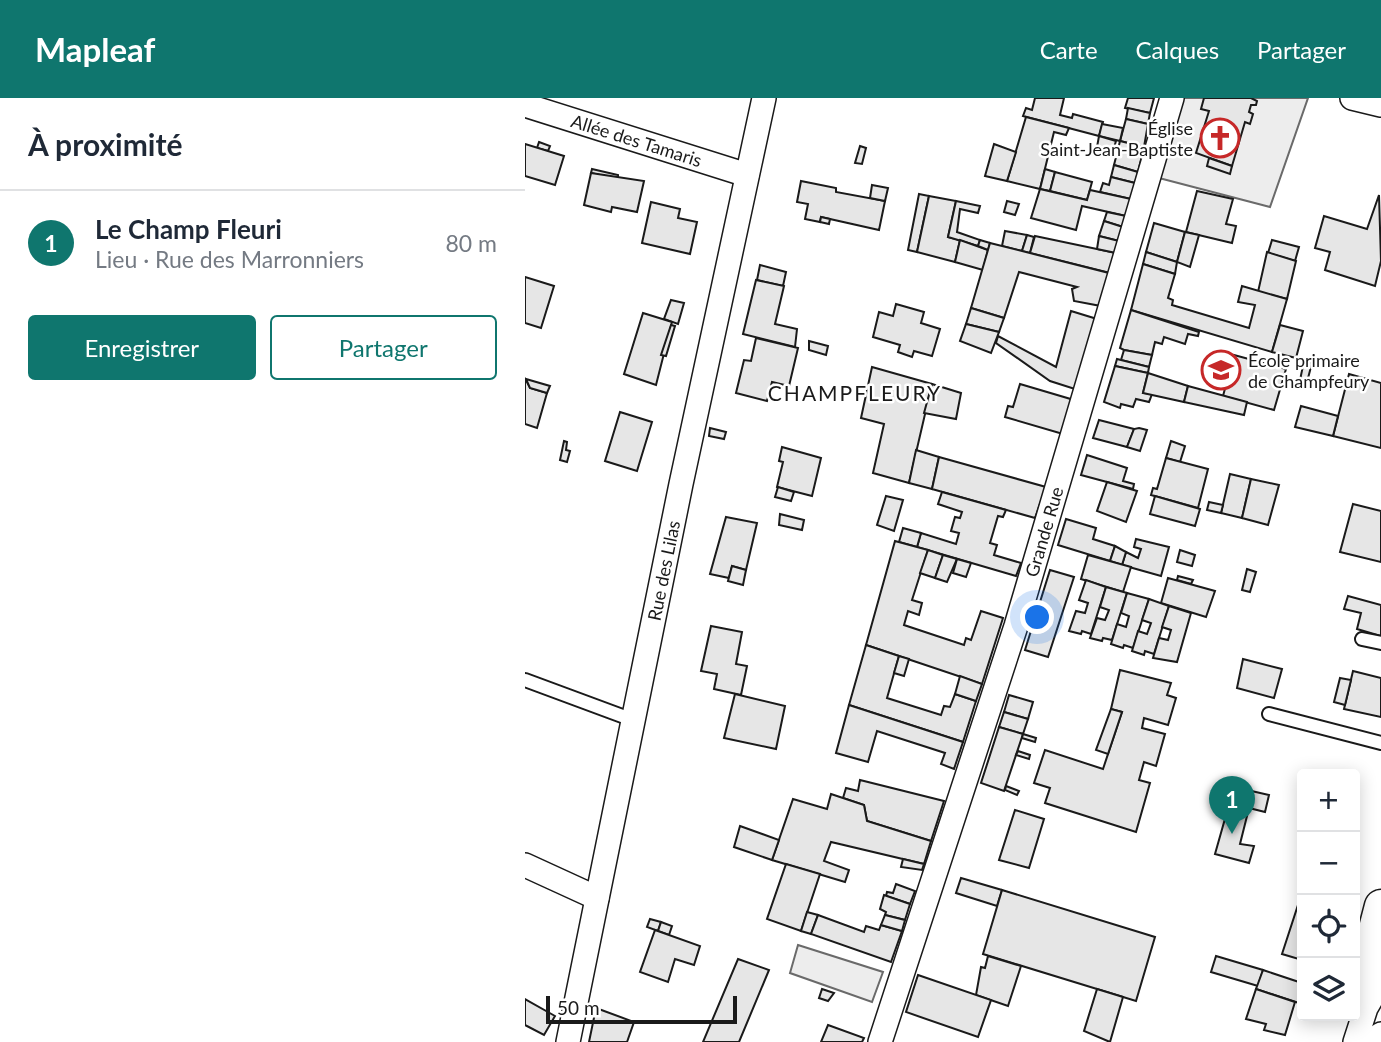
<!DOCTYPE html>
<html lang="fr">
<meta charset="utf-8">
<style>
body{margin:0;font-family:Lato,sans-serif;background:#f2f2f3;color:#1f2937}
.controls{position:absolute;right:21px;bottom:21px;display:grid;overflow:hidden;border-radius:7px;box-shadow:0 4px 18px #0003}
.controls button{width:63px;height:63px;display:grid;place-items:center;padding:0;border:0;border-bottom:2px solid #e0e1e3;background:#fff;color:#1f2937;font:35px sans-serif}
.scale{position:absolute;left:21px;bottom:18px;width:191px;box-sizing:border-box;padding-left:7px;border:4px solid #1a1a1a;border-top:0;font-size:19px;line-height:24px;white-space:nowrap;color:#1a1a1a;-webkit-text-stroke:5px #fff;paint-order:stroke}
.you{position:absolute;left:513px;top:520px;width:24px;height:24px;margin:-18px;border:5px solid #fff;border-radius:50%;background:#1a73e8;box-shadow:0 0 0 10px #1a73e833}
.badge{display:grid;place-items:center;width:46px;height:46px;border-radius:50%;background:#0f766e;color:#fff;font-size:23px;font-weight:700}
.pin{position:absolute;translate:-50% -58px;filter:drop-shadow(0 2px 4px #0008)}
.pin::after{content:'';position:absolute;top:37px;width:24px;height:21px;background:inherit;clip-path:polygon(0 0,100% 0,50% 100%)}
.list{margin:0;padding:0;list-style:none}
h2{display:flex;justify-content:space-between;align-items:center;height:91px;margin:0;padding:0 28px;font-size:30px}
h2 small{font-size:23px;font-weight:400;color:#747a83}
.list li{display:grid;grid-template-columns:46px 1fr auto;gap:21px;align-items:center;box-sizing:border-box;height:105px;padding:0 28px;border-top:2px solid #e0e1e3}
.list b{display:block;font-size:26px;white-space:nowrap}
.list p{margin:0;font-size:23px;white-space:nowrap;color:#747a83}
.list em{font-size:23px;font-style:normal;color:#747a83}
.actions{display:flex;gap:14px;padding:21px 28px}
.actions a{flex:1;padding:16px 0;border:2px solid #0f766e;border-radius:7px;text-align:center;font-size:24px;color:#0f766e}
.actions .main{background:#0f766e;color:#fff}
.icon{flex:none;width:38px;height:38px;fill:none;stroke:currentColor;stroke-width:2;stroke-linecap:round;stroke-linejoin:round}
.map{position:relative;flex:none;width:856px;height:944px;overflow:hidden}
header{display:flex;align-items:center;gap:42px;box-sizing:border-box;height:98px;padding:0 35px;background:#0f766e;color:#fff}
header strong{font-size:33px}
nav{display:flex;gap:38px;margin-inline-start:auto;font-size:24px}
main{display:flex}
aside{flex:1;background:#fff}
.map>svg:first-child{display:block}
.built{fill:#ededed;stroke:#6a6a6a;stroke-width:2}
.building{fill:#e6e6e6;stroke:#1a1a1a;stroke-width:2}
.lines{fill:none;stroke-linecap:round;stroke-linejoin:round}
.lane-casing{stroke:#1a1a1a;stroke-width:16}
.street-casing{stroke:#1a1a1a;stroke-width:26}
.secondary-casing{stroke:#1a1a1a;stroke-width:35}
.lane{stroke:#fff;stroke-width:12}
.street{stroke:#fff;stroke-width:23}
.secondary{stroke:#fff;stroke-width:32}
.labels{text-anchor:middle;dominant-baseline:central;stroke-width:5;stroke-linejoin:round;paint-order:stroke}
.poi-label{font-size:18px;fill:#1a1a1a;stroke:#fff;text-anchor:end}
.street-label{font-size:18px;fill:#1a1a1a;stroke:#fff}
.quarter-label{font-size:21px;letter-spacing:2px;fill:#1a1a1a;stroke:#fff}
</style>
<header>
<strong>Mapleaf</strong>
<nav><a>Carte</a><a>Calques</a><a>Partager</a></nav>
</header>
<main>
<aside>
<h2>À proximité<small></small></h2>
<ul class="list">
<li><span class="badge">1</span><div><b>Le Champ Fleuri</b><p>Lieu · Rue des Marronniers</p></div><em>80 m</em></li>
</ul>
<div class="actions"><a class="main">Enregistrer</a><a>Partager</a></div>
</aside>
<div class="map">
<svg width="856" height="944" viewBox="0 0 856 944">
<rect width="100%" height="100%" fill="#fff"/>
<g class="built">
<polygon points="653,0 783,0 745,109 634,80"/>
<polygon points="273,847 358,874 347,904 265,875"/>
</g>
<g class="building">
<polygon points="510,0 539,0 535,17 547,20 548,16 578,24 574,38 498,18 501,10 507,12"/>
<polygon points="603,0 629,0 625,15 600,10"/>
<polygon points="679,0 726,0 732,3 731,7 726,7 724,14 728,16 725,26 720,24 707,68 671,55 684,13 676,11"/>
<polygon points="603,10 625,15 623,26 601,21"/>
<polygon points="501,19 544,30 541,37 529,34 515,91 482,83"/>
<polygon points="601,21 623,26 619,49 595,43"/>
<polygon points="577,26 598,30 595,43 574,38"/>
<polygon points="574,38 591,43 588,53 572,49"/>
<polygon points="595,43 619,49 613,74 589,67"/>
<polygon points="14,44 25,48 23,53 12,50"/>
<polygon points="0,46 39,58 30,87 0,78"/>
<polygon points="469,46 491,54 482,83 460,78"/>
<polygon points="335,48 341,50 337,66 330,65"/>
<polygon points="684,60 707,68 705,76 682,68"/>
<polygon points="589,67 613,74 610,85 586,79"/>
<polygon points="67,71 93,77 93,81 66,75"/>
<polygon points="520,71 530,74 525,93 515,91"/>
<polygon points="530,74 567,84 562,102 525,93"/>
<polygon points="66,75 119,83 112,114 87,109 86,114 59,107"/>
<polygon points="586,79 610,85 606,101 575,94 578,85 584,87"/>
<polygon points="276,83 311,90 311,94 360,103 354,132 296,119 295,124 280,121 283,106 272,104"/>
<polygon points="347,87 363,90 360,103 345,100"/>
<polygon points="515,91 562,102 565,92 606,101 601,118 557,108 551,132 506,120"/>
<polygon points="672,93 708,101 701,126 711,128 707,145 661,134"/>
<polygon points="394,96 404,98 392,154 383,152"/>
<polygon points="854,97 856,163 850,188 800,172 805,154 790,150 799,118 842,131"/>
<polygon points="404,98 431,103 423,139 435,142 430,164 392,154"/>
<polygon points="431,103 455,108 453,115 435,111 432,134 455,142 453,148 423,139"/>
<polygon points="482,103 494,106 490,117 479,114"/>
<polygon points="126,104 155,111 153,120 172,124 165,156 117,145"/>
<polygon points="582,114 601,118 598,129 579,123"/>
<polygon points="296,119 305,121 304,126 295,124"/>
<polygon points="579,123 598,129 594,143 574,138"/>
<polygon points="629,125 660,134 652,164 621,154"/>
<polygon points="480,133 502,137 497,153 477,148"/>
<polygon points="660,134 674,137 665,169 652,164"/>
<polygon points="502,137 509,139 505,155 497,153"/>
<polygon points="510,138 591,155 585,175 505,155"/>
<polygon points="574,138 594,143 591,155 572,151"/>
<polygon points="435,142 463,152 458,172 430,164"/>
<polygon points="455,142 465,145 463,152 453,148"/>
<polygon points="747,142 774,149 770,163 743,155"/>
<polygon points="465,145 584,175 576,208 549,203 547,191 552,189 494,174 479,220 446,210"/>
<polygon points="621,154 652,164 650,176 618,166"/>
<polygon points="742,154 771,163 762,201 733,194"/>
<polygon points="618,166 650,176 643,200 648,202 647,207 724,230 730,207 713,204 717,188 762,201 747,254 606,212"/>
<polygon points="235,167 261,174 258,188 232,182"/>
<polygon points="0,179 29,188 16,230 0,225"/>
<polygon points="231,182 259,188 250,226 272,231 270,249 218,236"/>
<polygon points="146,202 159,205 153,226 139,221"/>
<polygon points="371,206 399,214 396,225 415,231 407,258 389,253 387,259 373,254 375,247 348,239 354,214 368,218"/>
<polygon points="446,210 479,220 474,234 441,226"/>
<polygon points="606,212 674,234 673,238 663,236 660,246 639,239 637,246 630,244 627,257 599,252 595,250"/>
<polygon points="546,213 572,221 553,292 525,283 471,245 473,238 531,269"/>
<polygon points="118,215 147,224 131,287 99,276"/>
<polygon points="441,226 474,234 466,255 435,243"/>
<polygon points="146,227 150,228 141,258 136,257"/>
<polygon points="755,227 778,233 771,260 747,254"/>
<polygon points="231,240 273,250 264,288 247,284 242,303 211,295 219,262 226,263"/>
<polygon points="284,243 303,248 301,257 284,252"/>
<polygon points="599,252 627,257 624,269 596,262"/>
<polygon points="709,257 761,271 749,312 698,298"/>
<polygon points="592,261 624,269 623,275 590,268"/>
<polygon points="779,263 787,265 782,284 775,282"/>
<polygon points="590,268 623,275 618,295 627,296 624,304 611,301 608,309 596,306 595,310 579,304"/>
<polygon points="347,269 407,286 384,385 348,375 359,326 336,320"/>
<polygon points="623,275 663,288 659,304 618,295"/>
<polygon points="824,276 856,285 856,350 808,338"/>
<polygon points="0,280 5,290 22,295 12,330 0,326"/>
<polygon points="1,281 25,288 22,295 5,290"/>
<polygon points="407,286 436,295 431,321 399,315"/>
<polygon points="495,286 549,302 538,336 480,319 483,308 488,309"/>
<polygon points="663,288 722,304 719,317 659,304"/>
<polygon points="776,308 813,318 808,338 770,329"/>
<polygon points="95,314 127,324 112,373 80,363"/>
<polygon points="574,322 609,331 602,349 568,340"/>
<polygon points="185,330 201,334 199,341 184,338"/>
<polygon points="614,330 622,332 615,353 602,349 609,331"/>
<polygon points="39,343 42,344 41,352 45,353 42,364 35,362"/>
<polygon points="646,343 660,348 655,364 641,360"/>
<polygon points="257,349 296,360 287,398 252,389 258,364 254,363"/>
<polygon points="391,352 414,359 407,391 384,385"/>
<polygon points="562,357 602,370 598,383 609,386 608,391 556,377"/>
<polygon points="414,359 521,389 510,420 407,391"/>
<polygon points="641,360 683,371 673,410 626,397 628,390 632,391"/>
<polygon points="705,376 726,381 717,420 696,415"/>
<polygon points="726,381 754,387 743,427 717,420"/>
<polygon points="582,384 612,393 601,424 572,413"/>
<polygon points="253,389 269,394 266,403 250,399"/>
<polygon points="417,394 481,412 478,419 473,418 465,445 472,447 469,457 496,465 491,478 392,449 396,435 431,446 434,435 426,433 430,419 435,420 437,414 413,406"/>
<polygon points="361,398 378,402 369,433 352,427"/>
<polygon points="630,398 675,411 670,428 625,416"/>
<polygon points="684,404 698,407 696,415 682,412"/>
<polygon points="828,406 856,413 856,464 815,454"/>
<polygon points="255,416 279,422 277,432 254,427"/>
<polygon points="201,419 232,425 221,472 207,468 204,480 185,476"/>
<polygon points="541,421 571,430 568,441 590,448 585,463 533,447"/>
<polygon points="378,430 396,435 392,449 374,444"/>
<polygon points="611,441 644,449 636,478 597,467 601,454 613,460 616,451 609,449"/>
<polygon points="370,443 403,452 387,502 397,505 394,517 383,513 379,527 439,547 441,540 446,542 456,513 478,520 457,586 341,547"/>
<polygon points="590,448 601,454 597,467 585,463"/>
<polygon points="403,452 418,457 410,480 395,475"/>
<polygon points="655,452 670,457 667,468 652,464"/>
<polygon points="418,457 432,461 422,484 410,480"/>
<polygon points="563,457 606,469 598,494 556,481"/>
<polygon points="432,461 446,465 441,479 428,475"/>
<polygon points="207,468 221,472 218,487 203,483"/>
<polygon points="722,471 731,474 725,494 717,492"/>
<polygon points="525,472 549,479 523,559 500,552"/>
<polygon points="653,478 668,482 666,486 652,482"/>
<polygon points="643,480 690,493 681,519 636,505"/>
<polygon points="561,482 581,489 566,536 557,533 556,536 544,533 551,513 560,515 563,505 554,502"/>
<polygon points="581,489 602,495 587,542 578,540 577,543 565,540 572,520 580,522 584,512 575,509"/>
<polygon points="602,495 624,501 608,550 599,547 598,550 586,546 592,526 601,529 604,518 596,515"/>
<polygon points="823,498 856,507 856,538 832,531 836,515 819,511"/>
<polygon points="624,501 644,508 629,556 620,553 619,557 607,553 613,533 622,536 626,525 617,522"/>
<polygon points="644,508 666,515 652,564 628,560 634,540 643,542 646,532 637,529"/>
<polygon points="186,528 217,534 211,566 222,568 216,597 189,591 192,576 176,573"/>
<polygon points="341,547 374,558 362,600 416,617 419,608 425,609 430,596 451,603 438,644 324,607"/>
<polygon points="374,558 384,561 379,578 369,575"/>
<polygon points="718,561 757,571 749,600 712,590"/>
<polygon points="595,572 646,585 642,597 651,600 643,627 619,620 617,630 640,636 631,668 619,664 614,682 625,685 611,734 520,705 525,690 509,685 520,652 578,671 597,614 586,611"/>
<polygon points="828,573 856,580 856,619 819,611"/>
<polygon points="435,578 457,586 451,603 430,596"/>
<polygon points="815,580 826,582 820,607 809,604"/>
<polygon points="210,596 260,608 251,651 199,640"/>
<polygon points="484,597 508,604 503,621 479,614"/>
<polygon points="324,607 438,644 429,671 416,666 420,655 352,633 343,664 311,655"/>
<polygon points="586,611 597,614 583,656 571,652"/>
<polygon points="479,614 503,621 498,636 474,629"/>
<polygon points="474,629 498,636 479,693 456,685"/>
<polygon points="498,636 511,640 510,644 497,640"/>
<polygon points="493,653 505,657 504,661 491,657"/>
<polygon points="335,682 419,703 406,743 342,723 339,707 318,700 321,690 333,693"/>
<polygon points="481,688 494,693 492,697 480,692"/>
<polygon points="709,689 744,697 740,714 724,710 715,746 729,748 724,765 690,756"/>
<polygon points="306,696 339,707 342,723 406,743 399,766 306,744 299,763 324,772 320,784 247,762 268,701 302,711"/>
<polygon points="490,712 519,721 504,770 474,762"/>
<polygon points="215,728 254,742 247,762 209,749"/>
<polygon points="378,761 399,766 397,772 376,769"/>
<polygon points="261,766 295,776 276,833 242,821"/>
<polygon points="436,780 477,792 472,808 431,795"/>
<polygon points="371,786 390,793 385,806 361,798 362,794 368,795"/>
<polygon points="477,792 630,839 611,903 458,856"/>
<polygon points="359,797 385,806 380,822 360,817 361,814 355,811"/>
<polygon points="773,807 777,808 777,862 757,856"/>
<polygon points="282,814 293,817 286,836 276,833"/>
<polygon points="293,817 339,834 341,828 354,832 356,827 377,833 366,864 286,836"/>
<polygon points="360,817 380,822 377,833 356,827"/>
<polygon points="125,821 136,824 133,833 122,829"/>
<polygon points="136,824 147,828 144,837 133,833"/>
<polygon points="130,832 175,848 169,867 150,861 143,884 115,874"/>
<polygon points="463,858 496,868 483,908 451,897 456,869 460,870"/>
<polygon points="691,858 738,872 733,888 686,874"/>
<polygon points="213,861 244,872 214,944 178,944"/>
<polygon points="738,872 777,885 777,906 731,891"/>
<polygon points="393,877 466,902 453,939 381,914"/>
<polygon points="297,891 309,895 303,903 294,900"/>
<polygon points="572,891 598,899 585,944 559,933"/>
<polygon points="731,891 770,904 760,937 739,932 741,926 721,921"/>
<polygon points="0,901 30,918 19,937 0,927"/>
<polygon points="71,910 109,924 102,944 64,944"/>
<polygon points="303,927 339,940 337,944 296,944"/>
</g>
<g class="lines">
<defs>
<g id="lane">
<polyline points="837,541 856,545"/>
<polyline points="0,582 108,622"/>
<polyline points="744,616 856,645"/>
</g>
<g id="street">
<polyline points="827,0 856,7"/>
<path id="s1" d="M 0,7 L 222,77"/>
<polyline points="0,767 72,800"/>
<path id="s2" d="M 43,944 L 156,386 L 239,0"/>
<path id="s3" d="M 355,944 L 491,528 L 647,0"/>
<polyline points="830,944 841,910 848,898"/>
<polyline points="844,944 856,936"/>
</g>
<polyline id="secondary" points="848,889 839,873 856,808"/>
</defs>
<use href="#lane" class="lane-casing"/>
<use href="#street" class="street-casing"/>
<use href="#secondary" class="secondary-casing"/>
<use href="#lane" class="lane"/>
<use href="#street" class="street"/>
<use href="#secondary" class="secondary"/>
</g>
<defs>
<symbol id="church-ring" viewBox="-11 -11 22 22"><circle r="9.5" fill="#fff" stroke="#c62828" stroke-width="1.5"/><path d="M-1.2-6h2.4v3.5h3.3v2.4h-3.3V6h-2.4V-.1h-3.3v-2.4h3.3Z" fill="#c62828"/></symbol>
<symbol id="school-ring" viewBox="-11 -11 22 22"><circle r="9.5" fill="#fff" stroke="#c62828" stroke-width="1.5"/><path d="M0-5L7-2L0 1L-7-2ZM-4 1L0 2.5L4 1V4Q0 6-4 4Z" fill="#c62828"/></symbol>
</defs>
<g fill-rule="evenodd">
<use href="#church-ring" x="673" y="18" width="44" height="44"/>
<use href="#school-ring" x="674" y="250" width="44" height="44"/>
</g>
<g class="labels">
<g class="poi-label">
<text x="668" y="30">Église<tspan x="668" dy="21">Saint-Jean-Baptiste</tspan></text>
<text x="723" y="262" text-anchor="start">École primaire<tspan x="723" dy="21">de Champfeury</tspan></text>
</g>
<g class="street-label">
<text stroke="none"><textPath href="#s1" startOffset="117">Allée des Tamaris</textPath></text>
<text stroke="none"><textPath href="#s3" startOffset="536">Grande Rue</textPath></text>
<text stroke="none"><textPath href="#s2" startOffset="481">Rue des Lilas</textPath></text>
</g>
<g class="quarter-label">
<text x="330" y="294">CHAMPFLEURY</text>
</g>
</g>
</svg>
<div class="controls">
<button>+</button>
<button>−</button>
<button><svg class="icon" aria-label="locate" viewBox="0 0 24 24"><circle cx="12" cy="12" r="6"/><path d="M12 2v4M12 18v4M2 12h4M18 12h4"/></svg></button>
<button><svg class="icon" aria-label="layers" viewBox="0 0 24 24"><path d="M12 4l9 5-9 5-9-5zM3 14l9 5 9-5"/></svg></button>
</div>
<div class="scale">50 m</div>
<div class="you"></div>
<div class="pin badge" style="left:707px;top:736px">1</div>
</div>
</main>
